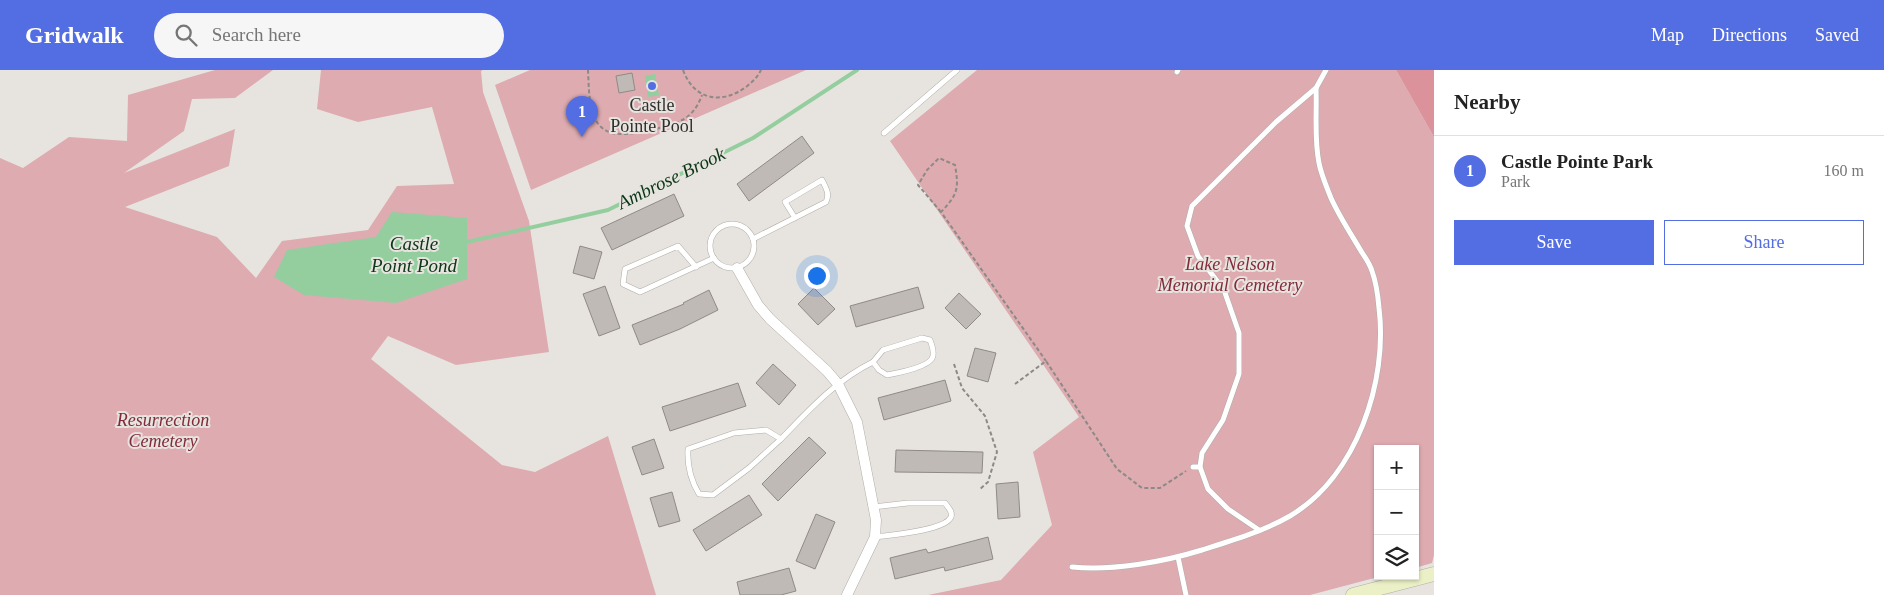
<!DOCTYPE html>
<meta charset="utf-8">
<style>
body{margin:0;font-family:Georgia,serif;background:#f6f6f6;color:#222}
.controls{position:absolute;right:15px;bottom:15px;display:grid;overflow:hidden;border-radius:0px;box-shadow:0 1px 4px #0004}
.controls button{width:45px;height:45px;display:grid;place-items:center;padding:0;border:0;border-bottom:1px solid #e0e0e0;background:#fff;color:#222;font:25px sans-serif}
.you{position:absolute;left:816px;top:205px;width:18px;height:18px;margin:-12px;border:4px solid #fff;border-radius:50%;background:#1a73e8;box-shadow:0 0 0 8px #1a73e833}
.badge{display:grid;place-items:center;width:32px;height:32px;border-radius:50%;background:#536de3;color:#fff;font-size:16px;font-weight:700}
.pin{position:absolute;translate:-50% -41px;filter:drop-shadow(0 1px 2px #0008)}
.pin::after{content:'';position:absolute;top:26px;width:18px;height:15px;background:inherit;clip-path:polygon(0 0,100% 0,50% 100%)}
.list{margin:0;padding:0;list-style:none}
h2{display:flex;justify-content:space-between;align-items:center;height:65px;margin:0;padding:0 20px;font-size:21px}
h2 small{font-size:16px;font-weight:400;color:#767676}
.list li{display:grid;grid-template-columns:32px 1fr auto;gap:15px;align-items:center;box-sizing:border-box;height:70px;padding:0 20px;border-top:1px solid #e0e0e0}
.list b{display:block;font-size:19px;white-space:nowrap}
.list p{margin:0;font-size:16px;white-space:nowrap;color:#767676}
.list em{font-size:16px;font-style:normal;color:#767676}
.actions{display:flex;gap:10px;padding:15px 20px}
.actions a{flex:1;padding:11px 0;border:1px solid #536de3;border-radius:0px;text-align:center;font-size:18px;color:#536de3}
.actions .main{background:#536de3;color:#fff}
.icon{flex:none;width:28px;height:28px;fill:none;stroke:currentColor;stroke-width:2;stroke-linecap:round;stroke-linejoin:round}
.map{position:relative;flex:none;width:1434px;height:525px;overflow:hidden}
header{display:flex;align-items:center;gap:30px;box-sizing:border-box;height:70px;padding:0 25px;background:#536de3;color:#fff}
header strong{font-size:24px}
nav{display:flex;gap:28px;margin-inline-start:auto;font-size:18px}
.search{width:350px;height:45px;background:#f6f6f6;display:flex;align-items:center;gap:12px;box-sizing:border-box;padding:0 18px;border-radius:28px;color:#767676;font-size:19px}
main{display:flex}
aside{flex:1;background:#fff}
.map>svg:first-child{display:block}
.green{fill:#ddabb0}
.forest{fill:#db929a}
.water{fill:#95ce9e}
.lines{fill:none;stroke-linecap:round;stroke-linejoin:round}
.stream{stroke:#95ce9e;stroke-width:4}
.building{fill:#c0bab7;stroke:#908a87}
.lane-casing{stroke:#b0ada8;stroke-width:6}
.street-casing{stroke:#b0ada8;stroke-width:11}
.secondary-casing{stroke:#b0ada8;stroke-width:15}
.path{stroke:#8c8a86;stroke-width:2;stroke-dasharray:4 2.5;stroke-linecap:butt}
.lane{stroke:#fff;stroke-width:5}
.street{stroke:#fff;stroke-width:10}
.secondary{stroke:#ecf0c7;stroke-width:14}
.poi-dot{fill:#536de3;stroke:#e7e4df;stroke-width:2}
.labels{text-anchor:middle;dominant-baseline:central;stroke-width:4;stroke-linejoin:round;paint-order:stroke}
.poi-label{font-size:18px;fill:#312f2d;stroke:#e7e4df}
.park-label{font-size:18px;font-style:italic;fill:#812a3a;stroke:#e7e4df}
.water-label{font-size:19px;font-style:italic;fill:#0a3516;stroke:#e7e4df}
</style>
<header>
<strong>Gridwalk</strong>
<div class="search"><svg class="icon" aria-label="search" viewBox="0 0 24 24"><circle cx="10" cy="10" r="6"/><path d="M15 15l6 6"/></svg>Search here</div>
<nav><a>Map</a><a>Directions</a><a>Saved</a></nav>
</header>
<main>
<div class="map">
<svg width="1434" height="525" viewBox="0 0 1434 525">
<rect width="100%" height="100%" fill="#e7e4df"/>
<g class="green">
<polygon points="215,0 273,0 235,28 192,29 184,61 124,103 235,59 229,96 125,137 217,167 256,208 282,171 368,160 397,116 454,114 432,37 358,52 317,39 321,0 483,0 481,1 483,22 529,151 549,282 456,295 388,266 371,289 502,395 535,402 608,366 656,525 0,525 0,88 23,98 69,67 127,71 128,25"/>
<polygon points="530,0 806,0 531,120 495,15"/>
<polygon points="977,0 1396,0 1434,67 1434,485 1432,493 1415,498 1415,379 1378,379 1378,506 1382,506 1310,525 928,525 1001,510 1052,455 1033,382 1079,347 890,71"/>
</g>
<polygon class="forest" points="1396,0 1434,0 1434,67"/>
<g class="water">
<polygon points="655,4 659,25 648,27 645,6"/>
<polygon points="392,142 467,148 467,209 396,233 304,225 274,207 287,180 376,167"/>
</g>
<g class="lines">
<polyline class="stream" points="467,172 608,140 753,68 857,0"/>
</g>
<g class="building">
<polygon points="632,3 635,20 619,23 616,6"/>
<polygon points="802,66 814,83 749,131 737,114"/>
<polygon points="674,124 684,146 612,180 601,158"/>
<polygon points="580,176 602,182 594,209 573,203"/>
<polygon points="605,216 620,258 599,266 583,224"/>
<polygon points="918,217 924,238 856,257 850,236"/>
<polygon points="814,218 835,239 818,255 798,234"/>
<polygon points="709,220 718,240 680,259 640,275 632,255 684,234 683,233"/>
<polygon points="959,223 981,244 966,259 945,238"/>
<polygon points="975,278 996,283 988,312 967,306"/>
<polygon points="773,294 796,315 779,335 756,313"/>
<polygon points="945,310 951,331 884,350 878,328"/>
<polygon points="738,313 746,336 670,361 662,337"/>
<polygon points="809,367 826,383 778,431 762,414"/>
<polygon points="654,369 664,398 642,405 632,377"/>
<polygon points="896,380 983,382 982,403 895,402"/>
<polygon points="1018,412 1020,447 998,449 996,414"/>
<polygon points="672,422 680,451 659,457 650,428"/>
<polygon points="749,425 762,445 706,481 693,460"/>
<polygon points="816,444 835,452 815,499 796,491"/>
<polygon points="988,467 993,489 945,501 944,497 895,509 890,488 926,479 928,483"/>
<polygon points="789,498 796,521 781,525 740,525 737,512"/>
</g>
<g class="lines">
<defs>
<g id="lane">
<polyline points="1177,2 1178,0"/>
<polyline points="884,63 957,0"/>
<circle cx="732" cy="176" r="22"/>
<path d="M 753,169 L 826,132 C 830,124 826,118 822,110 L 785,132 L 795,148"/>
<polyline points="696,197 678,176 625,199 623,214 640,222 714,188"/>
<path d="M 922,268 L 930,270 C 932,275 934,280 933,286 C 931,297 898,303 887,305 L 879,300 L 873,292 L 883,280 Z"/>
<path d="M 766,360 L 781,369 L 749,398 L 713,425 L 699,424 C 690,409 687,396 688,379 L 734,363 Z"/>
<path d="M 781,369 C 809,340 836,310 873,292"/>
<polyline points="1193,397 1200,397 1208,419 1228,439 1259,460"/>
<polyline points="1200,397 1202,383 1223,350 1239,304 1239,263 1224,220 1198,186 1187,156 1192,136 1276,52 1316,18 1326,0"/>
<path d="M 873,437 L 908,433 L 945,433 C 948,437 953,442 951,447 C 945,461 889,465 875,467"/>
<polyline points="1178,487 1186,525"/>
<path d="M 1072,497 C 1113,501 1163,492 1202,480 C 1231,471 1264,461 1290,446 C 1357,406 1388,311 1379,238 C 1378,226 1376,212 1372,201 C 1370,194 1365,187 1361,181 C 1351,164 1339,146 1331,128 C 1327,118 1321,104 1319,93 C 1314,69 1317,42 1316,18"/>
</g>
<polyline id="street" points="737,198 758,235 770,249 827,301 838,314 857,352 876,450 875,467 847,525"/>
<polyline id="secondary" points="1353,525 1434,504"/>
</defs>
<use href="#lane" class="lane-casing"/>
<use href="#street" class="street-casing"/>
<use href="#secondary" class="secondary-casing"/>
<g class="path">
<path d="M 588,0 C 589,17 588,43 600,56 C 606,62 613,64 621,64 C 634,65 678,55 687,47 C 695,41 699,33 702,25"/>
<path d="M 683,0 C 694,30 721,35 746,17 C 753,11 757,8 761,0"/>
<path d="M 941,142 L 918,115 L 927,100 L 939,88 L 955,95 C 959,119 958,124 941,142 L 1046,291"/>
<polyline points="954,294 962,318 985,346 997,382 988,412 980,419"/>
<polyline points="1015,314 1046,291 1117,399 1142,418 1160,418 1186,401"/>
</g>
<use href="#lane" class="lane"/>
<use href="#street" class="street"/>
<use href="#secondary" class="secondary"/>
</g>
<circle class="poi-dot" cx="652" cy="16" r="5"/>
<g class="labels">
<g class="poi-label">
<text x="652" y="35">Castle<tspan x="652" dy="21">Pointe Pool</tspan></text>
</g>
<g class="park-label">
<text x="1230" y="194">Lake Nelson<tspan x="1230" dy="21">Memorial Cemetery</tspan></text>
<text x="163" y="350">Resurrection<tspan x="163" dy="21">Cemetery</tspan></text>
</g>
<g class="water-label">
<text transform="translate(671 108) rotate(-26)">Ambrose Brook</text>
<text x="414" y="173">Castle<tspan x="414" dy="22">Point Pond</tspan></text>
</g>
</g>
</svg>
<div class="controls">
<button>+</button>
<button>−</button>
<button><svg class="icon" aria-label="layers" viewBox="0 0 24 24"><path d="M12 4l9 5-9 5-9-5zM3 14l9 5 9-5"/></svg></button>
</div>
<div class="you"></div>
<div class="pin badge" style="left:582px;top:67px">1</div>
</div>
<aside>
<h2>Nearby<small></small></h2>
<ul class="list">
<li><span class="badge">1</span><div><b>Castle Pointe Park</b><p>Park</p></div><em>160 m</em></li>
</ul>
<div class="actions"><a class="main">Save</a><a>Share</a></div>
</aside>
</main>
